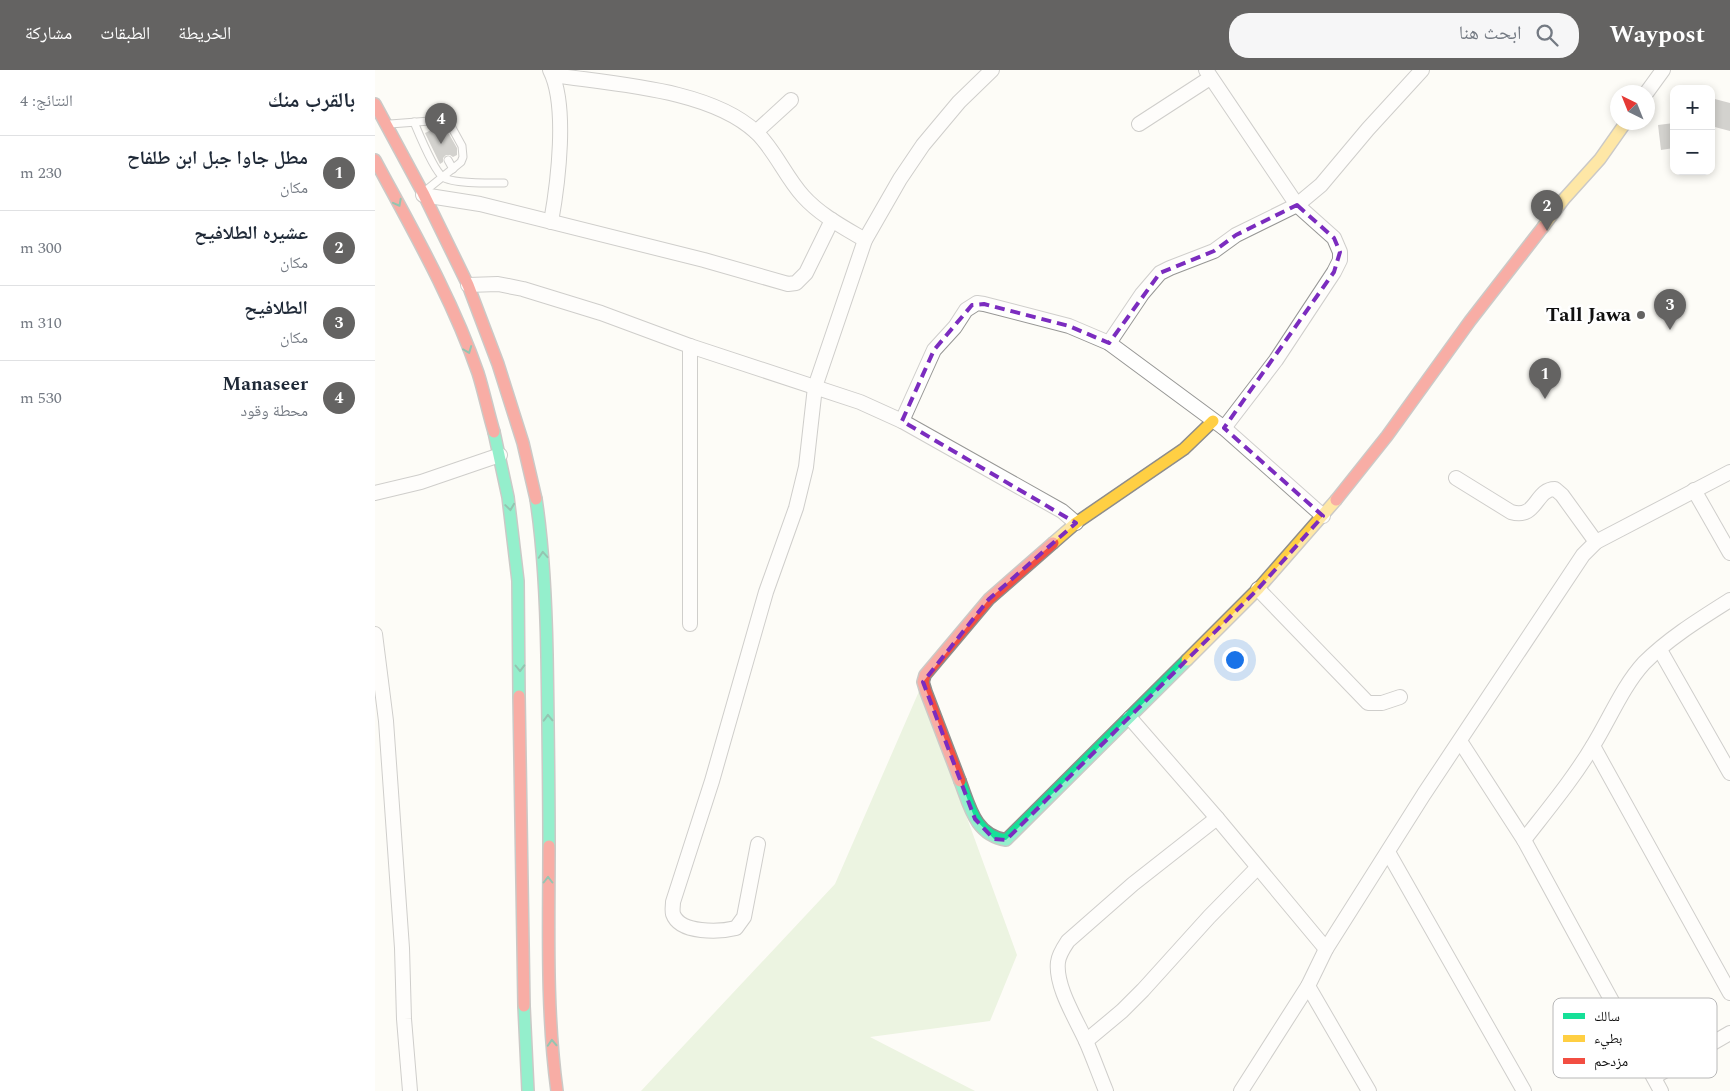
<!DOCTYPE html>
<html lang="ar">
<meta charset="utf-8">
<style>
body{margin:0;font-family:Spectral,"Noto Naskh Arabic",serif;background:#f6f6f7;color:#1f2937;direction:rtl}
.controls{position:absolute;right:15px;top:15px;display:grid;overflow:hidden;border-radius:10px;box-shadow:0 2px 8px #0003}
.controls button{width:45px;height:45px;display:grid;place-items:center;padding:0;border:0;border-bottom:1px solid #e0e1e3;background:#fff;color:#1f2937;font:25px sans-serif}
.compass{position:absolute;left:1235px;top:15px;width:45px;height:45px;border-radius:50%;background:#fff;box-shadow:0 2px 8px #0003;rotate:317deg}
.you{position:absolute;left:859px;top:589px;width:18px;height:18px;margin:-12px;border:4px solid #fff;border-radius:50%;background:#1a73e8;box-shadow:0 0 0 8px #1a73e833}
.badge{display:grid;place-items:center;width:32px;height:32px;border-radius:50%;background:#646362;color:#fff;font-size:16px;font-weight:700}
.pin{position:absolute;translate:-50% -41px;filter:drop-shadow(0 1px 2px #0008)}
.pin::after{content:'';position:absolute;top:26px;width:18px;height:15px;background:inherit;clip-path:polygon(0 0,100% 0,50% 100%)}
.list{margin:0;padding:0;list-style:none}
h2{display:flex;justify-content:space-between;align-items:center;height:65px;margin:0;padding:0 20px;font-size:21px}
h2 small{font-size:16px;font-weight:400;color:#747a83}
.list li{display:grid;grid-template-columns:32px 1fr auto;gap:15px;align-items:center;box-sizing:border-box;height:75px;padding:0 20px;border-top:1px solid #e0e1e3}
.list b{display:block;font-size:19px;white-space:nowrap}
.list p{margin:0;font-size:16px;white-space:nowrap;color:#747a83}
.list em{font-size:16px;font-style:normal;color:#747a83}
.icon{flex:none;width:28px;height:28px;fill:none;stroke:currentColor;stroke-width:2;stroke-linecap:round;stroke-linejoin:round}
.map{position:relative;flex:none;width:1355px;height:1021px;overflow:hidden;direction:ltr}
header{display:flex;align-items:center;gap:30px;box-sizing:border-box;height:70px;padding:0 25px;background:#646362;color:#fff}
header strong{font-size:24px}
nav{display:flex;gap:28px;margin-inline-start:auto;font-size:18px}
.search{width:350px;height:45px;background:#f6f6f7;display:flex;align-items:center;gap:12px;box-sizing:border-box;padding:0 18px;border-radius:20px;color:#747a83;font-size:19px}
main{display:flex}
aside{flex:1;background:#fff}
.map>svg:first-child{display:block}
.forest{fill:#d8eac5}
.building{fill:#a19f9c}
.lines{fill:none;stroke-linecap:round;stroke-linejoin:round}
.lane-casing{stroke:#979795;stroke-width:9}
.street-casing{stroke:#979795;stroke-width:16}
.fast-casing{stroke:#8e8d8b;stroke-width:14}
.slow-casing{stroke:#8e8d8b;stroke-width:14}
.jam-casing{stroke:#8e8d8b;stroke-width:14}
.lane{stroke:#fffffe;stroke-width:7}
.street{stroke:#fffffe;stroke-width:14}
.fast{stroke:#16e098;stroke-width:11}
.slow{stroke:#ffcf43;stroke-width:11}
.jam{stroke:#f24e42;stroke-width:11}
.oneway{stroke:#14835b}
.marked{fill:none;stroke:#7b2cbf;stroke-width:4;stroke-dasharray:10 6;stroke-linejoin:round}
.poi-dot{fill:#646362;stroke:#fff;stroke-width:2}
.labels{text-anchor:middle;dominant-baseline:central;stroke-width:5;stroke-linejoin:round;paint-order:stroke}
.poi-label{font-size:20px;font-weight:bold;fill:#111;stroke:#fff;text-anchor:end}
.key{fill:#fff;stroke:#b8b8b8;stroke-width:1}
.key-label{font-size:14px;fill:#111}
</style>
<header>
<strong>Waypost</strong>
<div class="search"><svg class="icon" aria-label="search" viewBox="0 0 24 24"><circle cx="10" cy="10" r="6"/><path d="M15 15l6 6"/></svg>ابحث هنا</div>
<nav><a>الخريطة</a><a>الطبقات</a><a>مشاركة</a></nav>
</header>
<main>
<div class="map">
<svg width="1355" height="1021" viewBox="0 0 1355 1021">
<rect width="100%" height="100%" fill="#fdfcf7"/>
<polygon class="forest" points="545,619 642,885 615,951 495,967 600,1021 266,1021 460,814"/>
<g class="building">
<polygon points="1336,28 1355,33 1355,61 1336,56"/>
<polygon points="1299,53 1299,78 1286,80 1283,55"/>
<polygon points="67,55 70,57 82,78 82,85 78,87 75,85 71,85 68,88 68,92 65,94 50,63"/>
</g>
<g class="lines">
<defs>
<g id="lane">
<path d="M 39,52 C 44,64 59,101 68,107 C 77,114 116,113 129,113"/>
<polyline points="15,54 68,50 74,53 76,56 87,76 88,87 86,92 50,121"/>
<polyline points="73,90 78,99"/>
</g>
<g id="street">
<path d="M 175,0 C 193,35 183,113 176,152"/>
<polyline points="831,0 922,135 959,168 965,182 965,190 959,202 901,290 849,358"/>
<path d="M 178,5 C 238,14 335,19 381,62 C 400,80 410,106 428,126 C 445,145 468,157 490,170"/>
<polyline points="1272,22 1288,0"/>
<polyline points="764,54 835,8"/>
<polyline points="381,62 416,30"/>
<polyline points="48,125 105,134 329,190 413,214 421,213 431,203 457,150"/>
<polyline points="93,215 123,214 148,219 226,243 315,276 485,332 527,351 687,441 701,453"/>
<polyline points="734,273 767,224 785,203 795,198 839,181 861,165 922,135 946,115 993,59 1047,0"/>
<polyline points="527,351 559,280 580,257 591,240 602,233 609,234 694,256 734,273 849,358 948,446"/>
<path d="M 1081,408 L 1136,442 C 1162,450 1160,419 1180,419 L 1187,425 L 1221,472"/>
<polyline points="1319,420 1355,483"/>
<polyline points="0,423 46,412 125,385"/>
<polyline points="883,519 993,633 1007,633 1025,627"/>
<polyline points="315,554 315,276"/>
<polyline points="0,564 11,651 27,878 29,949 35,1021"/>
<polyline points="1285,580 1355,703"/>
<polyline points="755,648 842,748 951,879"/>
<polyline points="1085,671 1149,770 1286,1021"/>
<polyline points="1218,676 1355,923"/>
<path d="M 1149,770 C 1173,739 1199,708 1219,674 C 1235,648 1248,616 1269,593 C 1294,568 1325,549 1355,530"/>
<path d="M 383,774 L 369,847 L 361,858 C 345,862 305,864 298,844 C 297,840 298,836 298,832 L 337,711 L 391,522 L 421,438 L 431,397 L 440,317 L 490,170 L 525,109 L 548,75 L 584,32 L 617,0"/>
<polyline points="1013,782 1149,1021"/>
<polyline points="933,916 994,1021"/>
<polyline points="711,971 747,941 768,920 834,847 882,798"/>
<polyline points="1279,1007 1355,963"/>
<path d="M 731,1021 C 724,1004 718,987 711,971 C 701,949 680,916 683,892 C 684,884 689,877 693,871 L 758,814 L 842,748"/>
<polyline points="866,1021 933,916 951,879 1049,724 1208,485 1221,472 1355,402"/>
</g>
<g id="fast">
<polyline points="119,362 133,427 143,511 144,626"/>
<path d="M 161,429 C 169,481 171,533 172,585 C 173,649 174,712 174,776"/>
<path d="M 585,711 C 595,737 600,765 631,770 L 812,590"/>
<polyline points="149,936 153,1021"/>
</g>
<g id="slow">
<polyline points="1168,157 1189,129 1225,89 1251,52"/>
<polyline points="678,473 701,453 809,379 838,351"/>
<polyline points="812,590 883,519 961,430"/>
</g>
<g id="jam">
<polyline points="0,34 48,123 93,215 123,294 148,373 161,429"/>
<path d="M 0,90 C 37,159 77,228 103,303 C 109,322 113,342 119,362"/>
<polyline points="961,430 1012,366 1095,251 1168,157"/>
<polyline points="144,626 149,936"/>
<polyline points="585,711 551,622 548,612 550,605 614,529 678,473"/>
<path d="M 174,776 C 174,858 171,940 182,1021"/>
</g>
</defs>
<use href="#lane" class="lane-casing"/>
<use href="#street" class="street-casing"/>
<use href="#fast" class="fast-casing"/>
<use href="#slow" class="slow-casing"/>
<use href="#jam" class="jam-casing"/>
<use href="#lane" class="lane"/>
<use href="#street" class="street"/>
<use href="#fast" class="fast"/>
<use href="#slow" class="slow"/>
<use href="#jam" class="jam"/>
</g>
<defs><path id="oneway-chevron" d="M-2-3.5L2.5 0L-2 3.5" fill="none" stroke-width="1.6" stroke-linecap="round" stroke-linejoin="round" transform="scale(1.25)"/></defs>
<g class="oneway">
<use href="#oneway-chevron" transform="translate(23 133) rotate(62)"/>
<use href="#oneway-chevron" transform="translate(93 280) rotate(69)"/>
<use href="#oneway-chevron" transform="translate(135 437) rotate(82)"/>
<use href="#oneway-chevron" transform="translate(168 485) rotate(-94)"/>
<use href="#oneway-chevron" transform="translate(145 598) rotate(89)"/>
<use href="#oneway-chevron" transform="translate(173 648) rotate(-92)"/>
<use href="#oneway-chevron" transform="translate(173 810) rotate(-90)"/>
<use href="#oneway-chevron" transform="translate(177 973) rotate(-93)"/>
</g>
<path d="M0 0H1355V1021H0ZM 922,135 L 959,168 L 965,182 L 959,202 L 849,358 L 948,446 L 883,519 L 631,770 L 619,769 L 600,749 L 548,612 L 614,529 L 701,453 L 527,351 L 559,280 L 597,235 L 609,234 L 694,256 L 734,273 L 785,203 L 839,181 L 861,165 Z" fill="#fdfcf7" fill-opacity=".55" fill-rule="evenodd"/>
<path class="marked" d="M 922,135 L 959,168 L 965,182 L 959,202 L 849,358 L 948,446 L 883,519 L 631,770 L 619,769 L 600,749 L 548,612 L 614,529 L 701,453 L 527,351 L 559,280 L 597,235 L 609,234 L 694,256 L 734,273 L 785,203 L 839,181 L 861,165 Z"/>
<circle class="poi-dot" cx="1266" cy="245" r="5"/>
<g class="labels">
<g class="poi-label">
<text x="1256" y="245">Tall Jawa</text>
</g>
</g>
<rect x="1178" y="928" width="164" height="80" rx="8" class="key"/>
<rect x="1188" y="943" width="22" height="6" fill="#16e098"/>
<rect x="1188" y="965" width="22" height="7" fill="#ffcf43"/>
<rect x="1188" y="988" width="22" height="6" fill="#f24e42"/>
<g class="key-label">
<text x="1219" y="951">سالك</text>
<text x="1219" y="973">بطيء</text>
<text x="1219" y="996">مزدحم</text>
</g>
</svg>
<div class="controls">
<button>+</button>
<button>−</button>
</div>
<svg class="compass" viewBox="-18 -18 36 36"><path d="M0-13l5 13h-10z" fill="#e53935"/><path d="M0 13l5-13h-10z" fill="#747a83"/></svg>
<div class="you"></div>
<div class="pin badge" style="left:1170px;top:329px">1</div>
<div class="pin badge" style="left:1172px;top:161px">2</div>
<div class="pin badge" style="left:1295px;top:260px">3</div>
<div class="pin badge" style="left:66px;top:74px">4</div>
</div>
<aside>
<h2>بالقرب منك<small>النتائج: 4</small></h2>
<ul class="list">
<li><span class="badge">1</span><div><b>مطل جاوا جبل ابن طلفاح</b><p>مكان</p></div><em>230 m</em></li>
<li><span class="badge">2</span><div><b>عشيره الطلافيح</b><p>مكان</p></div><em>300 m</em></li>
<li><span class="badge">3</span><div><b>الطلافيح</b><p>مكان</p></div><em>310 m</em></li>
<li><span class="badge">4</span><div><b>Manaseer</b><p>محطة وقود</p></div><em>530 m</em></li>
</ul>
</aside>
</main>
